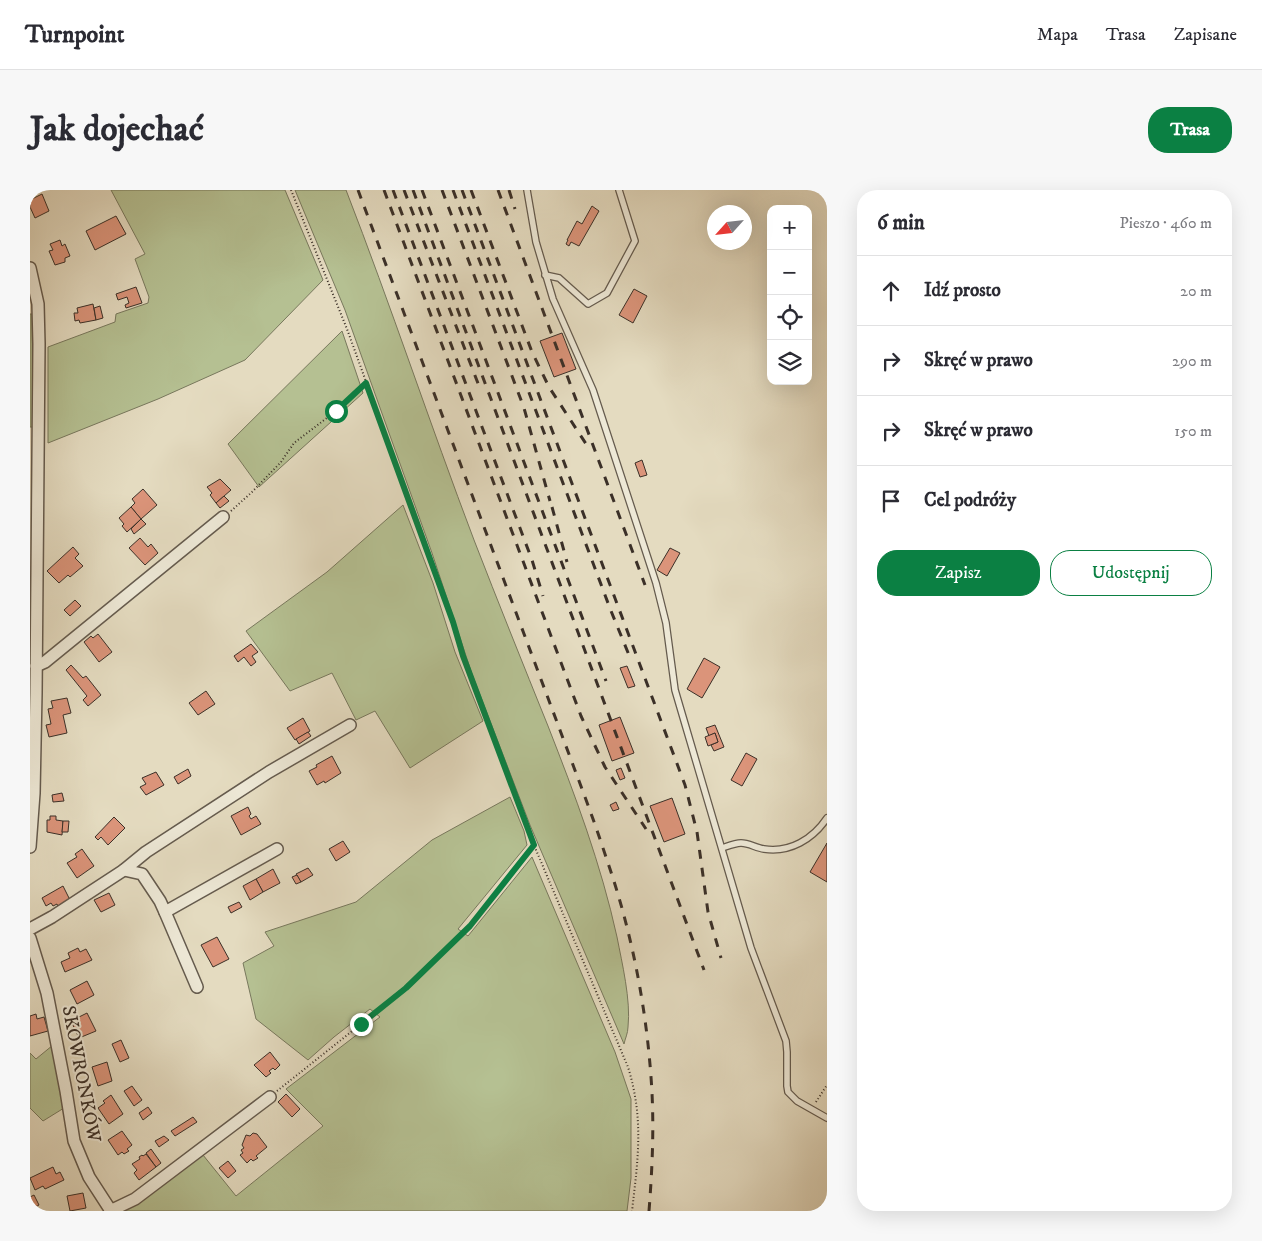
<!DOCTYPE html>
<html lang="pl">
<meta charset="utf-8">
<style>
body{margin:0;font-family:"IM FELL DW Pica",serif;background:#f7f7f7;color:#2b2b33}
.controls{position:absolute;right:15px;top:15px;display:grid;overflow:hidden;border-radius:10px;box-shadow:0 5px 20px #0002}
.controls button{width:45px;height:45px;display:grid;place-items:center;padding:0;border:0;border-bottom:1px solid #e1e1e2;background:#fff;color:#2b2b33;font:25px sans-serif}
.compass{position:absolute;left:677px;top:15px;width:45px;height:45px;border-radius:50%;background:#fff;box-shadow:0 5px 20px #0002;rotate:243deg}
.stop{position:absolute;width:15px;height:15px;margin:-11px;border:4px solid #0b8043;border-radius:50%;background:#fff}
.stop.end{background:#0b8043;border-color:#fff;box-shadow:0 1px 5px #0008}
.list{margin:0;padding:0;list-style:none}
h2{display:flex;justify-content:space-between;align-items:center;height:65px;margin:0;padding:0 20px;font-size:21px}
h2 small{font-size:16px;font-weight:400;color:#7c7c81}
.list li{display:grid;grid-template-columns:32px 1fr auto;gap:15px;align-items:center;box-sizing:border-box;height:70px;padding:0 20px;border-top:1px solid #e1e1e2}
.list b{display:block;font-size:19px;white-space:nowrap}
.list em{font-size:16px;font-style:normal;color:#7c7c81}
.actions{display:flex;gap:10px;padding:15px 20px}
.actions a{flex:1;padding:11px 0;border:1px solid #0b8043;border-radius:20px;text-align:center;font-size:18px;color:#0b8043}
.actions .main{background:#0b8043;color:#fff}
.icon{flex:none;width:28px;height:28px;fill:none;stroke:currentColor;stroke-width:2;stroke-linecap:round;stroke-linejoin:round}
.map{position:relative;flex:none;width:797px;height:1021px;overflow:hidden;border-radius:20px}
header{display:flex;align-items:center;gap:30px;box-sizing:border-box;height:70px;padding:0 25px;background:#fff;border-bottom:1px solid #e1e1e2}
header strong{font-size:24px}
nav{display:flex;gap:28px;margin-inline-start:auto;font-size:18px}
.intro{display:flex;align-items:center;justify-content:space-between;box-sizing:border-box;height:120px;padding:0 30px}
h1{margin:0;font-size:35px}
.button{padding:12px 22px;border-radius:20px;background:#0b8043;color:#fff;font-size:18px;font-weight:700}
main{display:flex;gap:30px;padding:0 30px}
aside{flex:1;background:#fff;border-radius:20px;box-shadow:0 5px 20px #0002}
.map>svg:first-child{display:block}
.green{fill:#b5c092;stroke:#78785d}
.building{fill:#db947a;stroke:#3b3028}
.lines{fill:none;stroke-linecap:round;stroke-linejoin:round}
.service-casing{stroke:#655b4e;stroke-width:8}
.minor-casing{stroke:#655b4e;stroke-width:14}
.path{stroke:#3b3028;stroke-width:2;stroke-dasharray:1 2.5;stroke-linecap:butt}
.service{stroke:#ede8d6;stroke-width:5.5}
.minor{stroke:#ede8d6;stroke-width:11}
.rail{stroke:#3b3028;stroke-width:3;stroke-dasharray:9 9;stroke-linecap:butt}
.route{stroke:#0b8043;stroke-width:6}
.labels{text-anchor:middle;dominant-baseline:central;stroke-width:4;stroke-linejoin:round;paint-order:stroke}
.street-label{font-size:19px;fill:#3b3028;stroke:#ede8d6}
</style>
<header>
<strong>Turnpoint</strong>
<nav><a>Mapa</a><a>Trasa</a><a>Zapisane</a></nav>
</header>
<div class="intro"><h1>Jak dojechać</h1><a class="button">Trasa</a></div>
<main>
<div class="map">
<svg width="797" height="1021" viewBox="0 0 797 1021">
<rect width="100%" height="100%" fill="#e4dbc0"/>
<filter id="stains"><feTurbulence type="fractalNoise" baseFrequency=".004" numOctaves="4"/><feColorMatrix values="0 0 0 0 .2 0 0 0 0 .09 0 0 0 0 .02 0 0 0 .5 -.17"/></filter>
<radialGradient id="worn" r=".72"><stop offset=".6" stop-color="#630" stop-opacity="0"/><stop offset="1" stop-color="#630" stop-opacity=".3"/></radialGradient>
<g class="green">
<polygon points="81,0 255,0 293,90 215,170 128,209 18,253 18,157 85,132 86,124 118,113 119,107 105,69 115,64"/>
<path d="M 265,0 L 316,0 C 361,116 400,234 444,350 C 468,412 493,474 518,536 C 545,605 571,674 587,747 C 592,773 601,810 598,837 C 598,843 595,849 594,854 L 500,635 L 442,484 L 402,363 L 315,120 Z"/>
<polygon points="0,124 2,124 3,237 0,237"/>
<polygon points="312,141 333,203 229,297 198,254"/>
<polygon points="373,315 403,393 425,462 453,531 380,578 345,521 326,530 302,483 260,501 216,441 297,382"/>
<polygon points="480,607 494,641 497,655 428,739 438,746 502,667 585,862 601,909 601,988 597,1021 91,1021 106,1013 173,965 206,1006 293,936 256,899 350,827 340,819 304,847 278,870 226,829 213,773 244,756 235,742 326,712 402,650"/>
<polygon points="23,855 34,918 13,931 0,918 0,863 6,869"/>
</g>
<g class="building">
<polygon points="12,4 19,21 5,28 0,17 0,10"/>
<polygon points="562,16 569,21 549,56 541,52 539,56 536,54 538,50 537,50 547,31 552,34"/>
<polygon points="86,26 96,44 65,60 56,41"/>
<polygon points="30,50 32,56 35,54 40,66 35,68 35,72 25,75 19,61 23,60 20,54"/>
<polygon points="106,97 112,113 96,118 95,115 99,113 97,107 88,110 86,104"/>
<polygon points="604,99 617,106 603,133 589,125"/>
<polygon points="63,114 66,130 50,133 49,130 45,131 44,123 48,123 47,118"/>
<polygon points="70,116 73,128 66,130 64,118"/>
<polygon points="532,143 546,179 524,187 510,151"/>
<polygon points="612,270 617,285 610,287 605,273"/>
<polygon points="190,289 201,300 186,313 180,305 182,303 177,297"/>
<polygon points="113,299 127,315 111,329 101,317 105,313 102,309"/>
<polygon points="194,306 199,311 190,318 186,313"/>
<polygon points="101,317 111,329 97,342 92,336 94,334 89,328"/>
<polygon points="111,329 116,334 104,344 101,339"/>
<polygon points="110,348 118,357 121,354 128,363 115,375 99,358"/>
<polygon points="43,357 49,364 45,368 53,376 40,387 38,385 29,393 17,381"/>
<polygon points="640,358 650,363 637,386 627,380"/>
<polygon points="45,410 51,416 40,426 34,420"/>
<polygon points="68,444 82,462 69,472 54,452 61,446 63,448"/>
<polygon points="221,454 228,462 222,466 226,472 221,476 214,467 208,472 204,466"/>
<polygon points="674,468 690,477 672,508 657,499"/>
<polygon points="41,475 53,488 56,486 71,505 58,516 53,510 57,506 36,480"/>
<polygon points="597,476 605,496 598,498 590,478"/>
<polygon points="176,501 185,514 168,525 159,513"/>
<polygon points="37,508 41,523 33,525 37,543 19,547 16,535 21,534 18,519 23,518 21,511"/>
<polygon points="590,527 604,563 582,571 569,535"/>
<polygon points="273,528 280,541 265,550 257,538"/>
<polygon points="685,535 694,557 684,561 681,555 688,552 685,543 679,546 676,538"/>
<polygon points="278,542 281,546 269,554 266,549"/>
<polygon points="685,543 688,552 678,556 675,547"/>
<polygon points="716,563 727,569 712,596 701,590"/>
<polygon points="302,566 311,583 295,593 294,591 287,595 279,581 287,577 286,575"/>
<polygon points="591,578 595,588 590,590 586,580"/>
<polygon points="158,579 161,586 148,594 144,587"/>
<polygon points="126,582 134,595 116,605 110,597 116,594 112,588"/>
<polygon points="32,603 34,611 23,612 22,605"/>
<polygon points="642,608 655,644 634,652 620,616"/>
<polygon points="586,612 589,619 583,621 580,615"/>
<polygon points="218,617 221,624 219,626 221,629 226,626 231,634 211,645 201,626"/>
<polygon points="20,626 26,626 26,630 33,631 32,645 17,642 17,630 20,630"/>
<polygon points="84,627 95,638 78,655 71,647 68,650 65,647"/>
<polygon points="33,631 39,631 38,642 32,642"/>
<polygon points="313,651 320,662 306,671 299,659"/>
<polygon points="797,653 797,692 780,682"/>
<polygon points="52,659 64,676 47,688 37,673 47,667 45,664"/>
<polygon points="278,678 283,685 271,692 266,684"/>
<polygon points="243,679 250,693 233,702 226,689"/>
<polygon points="267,685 271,692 266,694 262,687"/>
<polygon points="226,689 233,702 220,710 213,696"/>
<polygon points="33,696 40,710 28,717 27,714 23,716 21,713 16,716 12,708"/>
<polygon points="79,703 85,715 71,722 64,710"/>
<polygon points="209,712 212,717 201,723 198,717"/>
<polygon points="187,747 199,769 183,777 171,755"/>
<polygon points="48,758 50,762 56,759 62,770 35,782 31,772 40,768 38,763"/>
<polygon points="57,791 64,805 47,814 40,800"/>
<polygon points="57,823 66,841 49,848 41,831"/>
<polygon points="6,824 7,829 14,827 18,841 0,846 0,826"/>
<polygon points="91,850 99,868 90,872 82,854"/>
<polygon points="240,862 250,875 245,880 243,878 239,881 241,883 236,887 224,875"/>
<polygon points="77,872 82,891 68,896 62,877"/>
<polygon points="102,896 112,910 104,916 94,901"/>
<polygon points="256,904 270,919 262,927 248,912"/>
<polygon points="81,905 93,924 79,934 68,918 75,913 73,911"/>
<polygon points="118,917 122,923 113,930 109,923"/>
<polygon points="163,927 167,932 145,946 141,941"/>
<polygon points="92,941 102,955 97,959 99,961 94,964 92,962 88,965 78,950"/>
<polygon points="223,943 227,944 237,957 226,966 228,968 223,971 221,969 217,973 210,965 213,963 211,960 214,958 212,955 216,945 220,946"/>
<polygon points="134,946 139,950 129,957 125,951"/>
<polygon points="121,959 131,973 126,977 116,963"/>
<polygon points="116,964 126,977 109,990 104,983 107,980 102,974 110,969 109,967 112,965 113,966"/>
<polygon points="198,971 206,981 198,988 189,978"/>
<polygon points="23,977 26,984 30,982 34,990 15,999 13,996 5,1000 0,988"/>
<polygon points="53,1003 56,1018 40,1021 37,1006"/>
<polygon points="4,1005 9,1015 0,1020 0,1007"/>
</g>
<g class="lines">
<defs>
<g id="service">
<polyline points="497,0 506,52 523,109 563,200 626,393 636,433 645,500 650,517 721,758 756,851 757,862 757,896 758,902 767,911 797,928"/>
<polyline points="515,85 529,88 558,114 577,103 605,51 589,0"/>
<path d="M 692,658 C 698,656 705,653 711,653 C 719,653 726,658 734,659 C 760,663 783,649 797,628"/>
</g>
<g id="minor">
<polyline points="0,78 8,114 9,154 6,503 4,603 0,657"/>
<polyline points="6,476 15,472 193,327"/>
<polyline points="247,659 135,722 130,711 112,684 94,680 116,662 239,582 320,535"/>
<polyline points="135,722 167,797"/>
<polyline points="0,739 22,727 94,680"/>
<polyline points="0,748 17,803 36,901 44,951 59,987 81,1021"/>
<polyline points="80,1021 105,1009 240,907"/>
</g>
</defs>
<use href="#service" class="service-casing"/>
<use href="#minor" class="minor-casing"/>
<g class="path">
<path d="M 261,0 L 317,139 L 423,432 L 433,466 L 498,641 L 598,877 C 614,929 608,969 602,1021"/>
<polyline points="201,321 222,302 251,272 264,253 306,221 336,193"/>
<polyline points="247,901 331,834 391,783 440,736 504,655"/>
<polyline points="786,912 797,895"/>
</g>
<use href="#service" class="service"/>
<use href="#minor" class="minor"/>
<g class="rail">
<path d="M 328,0 L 555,607 C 564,631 572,655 580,679 C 604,751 618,828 622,903 C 624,943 622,982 619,1021"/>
<polyline points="354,0 551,526 575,577 616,639"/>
<polyline points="363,0 502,370 513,406"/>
<polyline points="374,0 449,196"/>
<polyline points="383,0 674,780"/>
<polyline points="392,0 576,491"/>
<polyline points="412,0 494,218 520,311"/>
<polyline points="423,0 581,421 599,465"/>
<polyline points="432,0 655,595 667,642 678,722 691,768"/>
<polyline points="441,0 502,162 519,197 560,260"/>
<polyline points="468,0 615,395"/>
<polyline points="479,0 485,19"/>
<polyline points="522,317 537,372"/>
</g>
</g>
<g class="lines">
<polyline class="route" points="306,221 336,193 423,432 433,466 504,655 440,736 376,798 331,834"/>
</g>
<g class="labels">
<g class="street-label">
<text transform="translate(51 884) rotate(79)">SKOWRONKÓW</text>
</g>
</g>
<rect width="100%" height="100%" filter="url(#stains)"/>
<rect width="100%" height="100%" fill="url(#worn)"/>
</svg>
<div class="controls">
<button>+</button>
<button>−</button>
<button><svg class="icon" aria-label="locate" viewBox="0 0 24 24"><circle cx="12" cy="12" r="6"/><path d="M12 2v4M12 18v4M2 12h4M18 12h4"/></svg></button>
<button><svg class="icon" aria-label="layers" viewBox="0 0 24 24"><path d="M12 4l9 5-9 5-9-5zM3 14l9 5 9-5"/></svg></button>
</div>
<svg class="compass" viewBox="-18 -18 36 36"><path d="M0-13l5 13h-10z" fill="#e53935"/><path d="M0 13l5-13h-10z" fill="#7c7c81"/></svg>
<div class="stop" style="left:306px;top:221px"></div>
<div class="stop end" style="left:331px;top:834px"></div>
</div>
<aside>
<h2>6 min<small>Pieszo · 460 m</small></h2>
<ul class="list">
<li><svg class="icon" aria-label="ahead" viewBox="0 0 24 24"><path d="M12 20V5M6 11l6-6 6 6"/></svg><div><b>Idź prosto</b></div><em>20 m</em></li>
<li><svg class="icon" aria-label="right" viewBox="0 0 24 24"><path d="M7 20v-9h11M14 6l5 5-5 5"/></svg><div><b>Skręć w prawo</b></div><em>290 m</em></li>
<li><svg class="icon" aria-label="right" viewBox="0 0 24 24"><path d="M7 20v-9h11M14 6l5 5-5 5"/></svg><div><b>Skręć w prawo</b></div><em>150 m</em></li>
<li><svg class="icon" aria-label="arrive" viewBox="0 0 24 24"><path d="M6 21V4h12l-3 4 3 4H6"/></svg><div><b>Cel podróży</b></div></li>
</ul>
<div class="actions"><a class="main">Zapisz</a><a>Udostępnij</a></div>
</aside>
</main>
